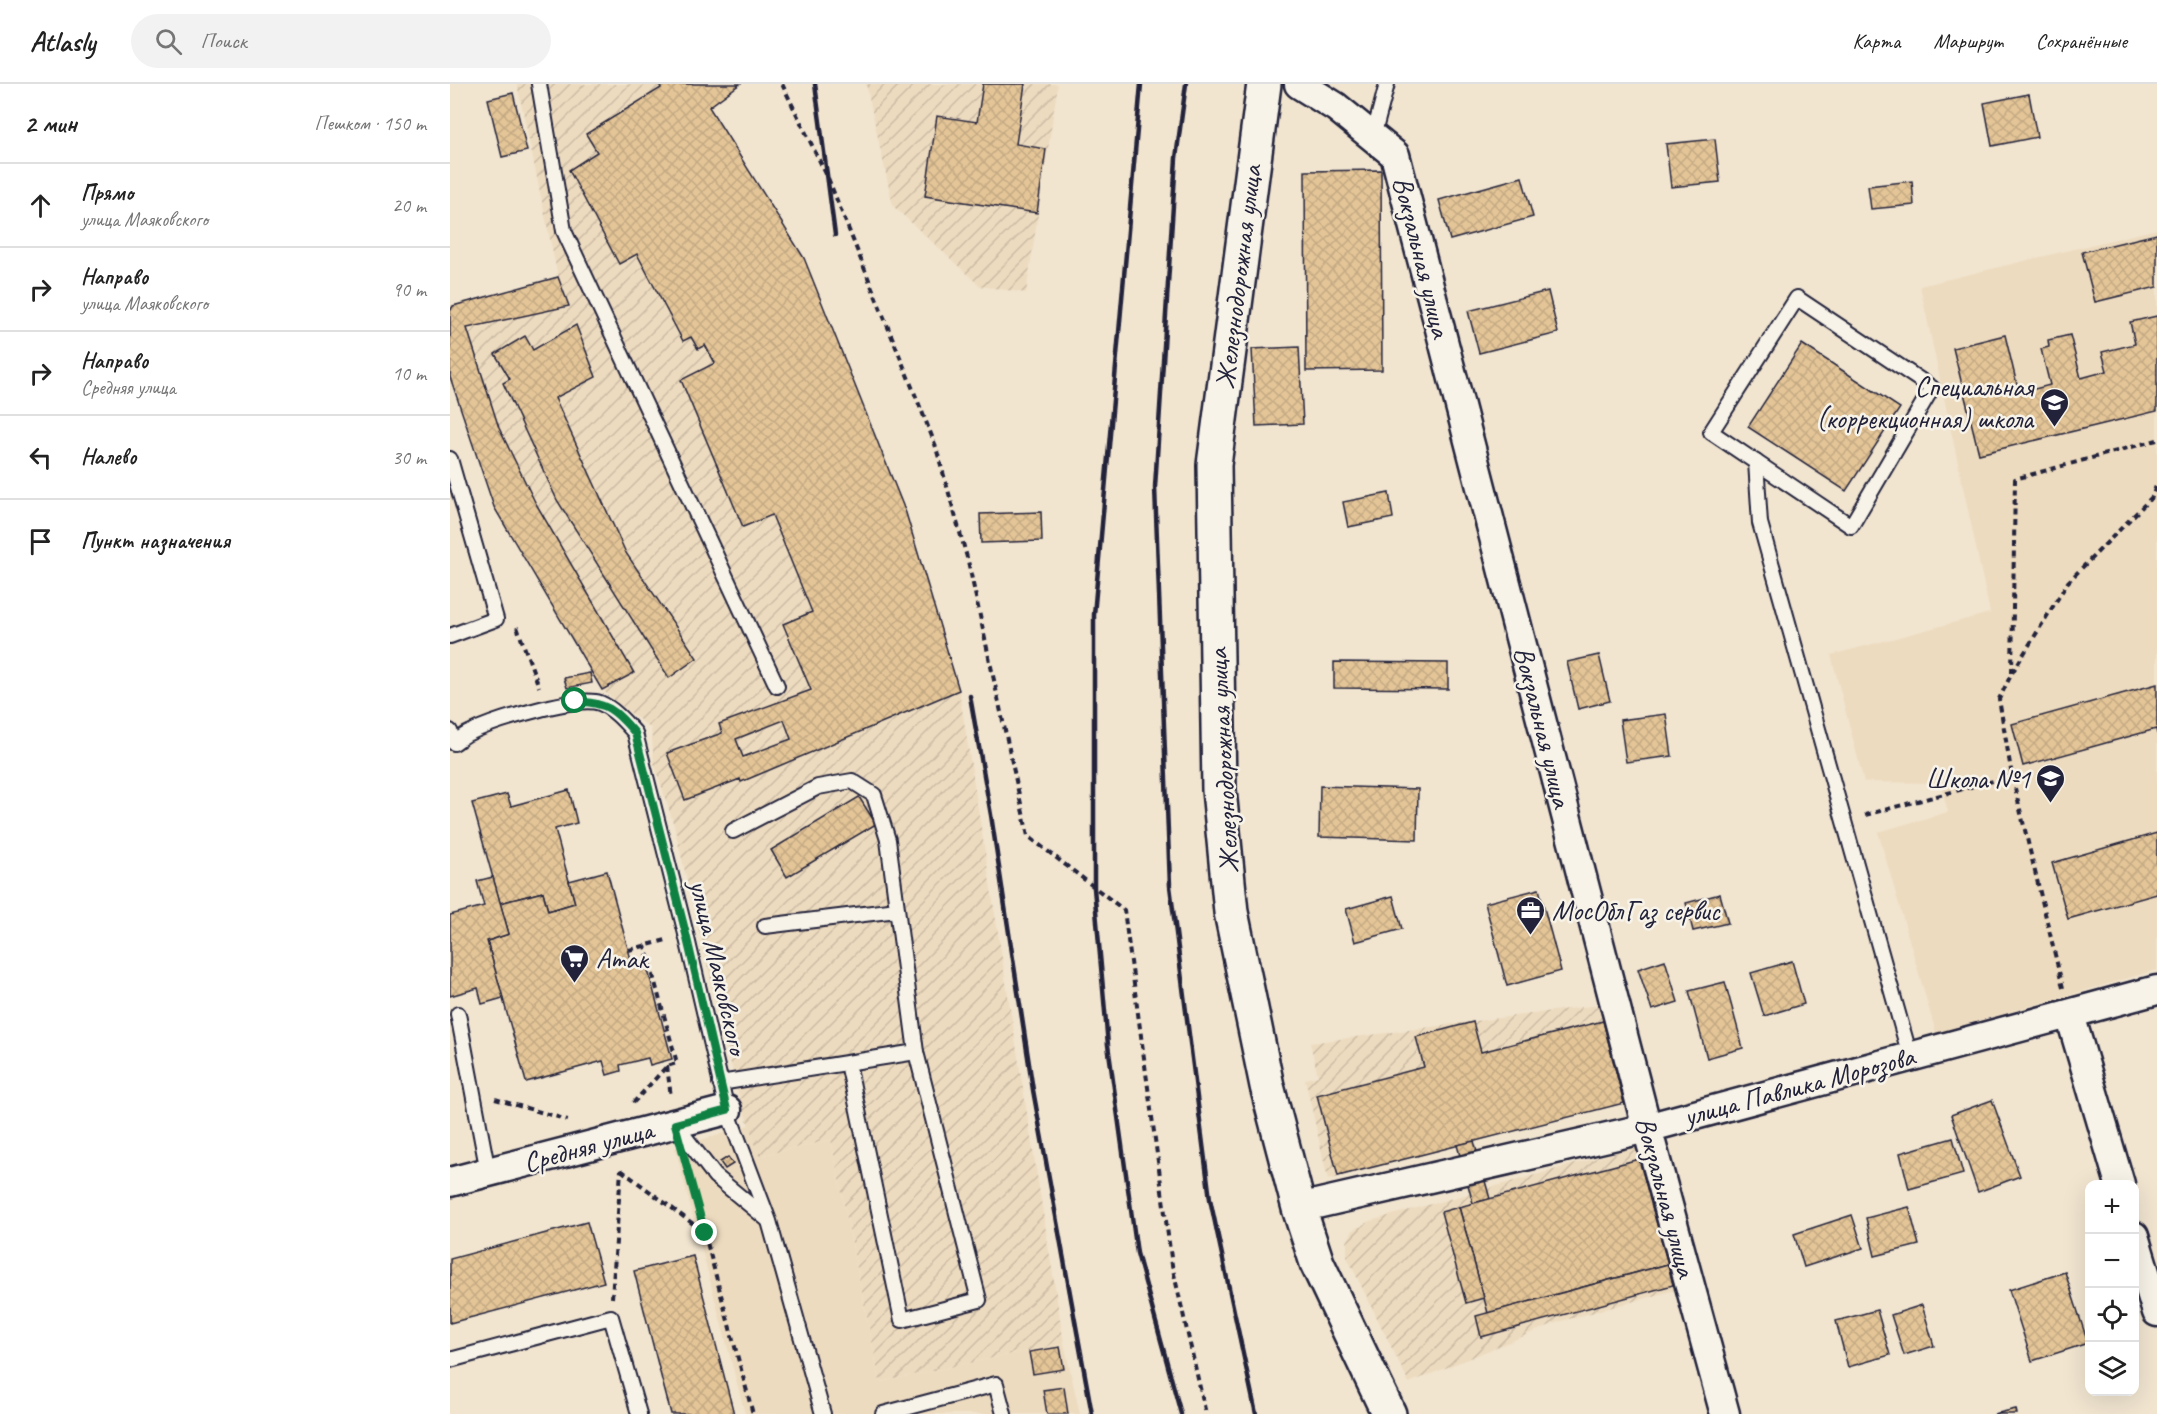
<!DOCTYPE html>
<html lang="ru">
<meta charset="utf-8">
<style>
body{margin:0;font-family:Caveat,sans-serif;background:#f2f2f2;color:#222}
.controls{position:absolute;right:18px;bottom:18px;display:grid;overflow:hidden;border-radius:12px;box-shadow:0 6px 24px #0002}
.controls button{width:54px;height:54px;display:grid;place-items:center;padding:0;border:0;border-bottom:2px solid #e0e0e0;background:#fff;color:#222;font:30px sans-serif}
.stop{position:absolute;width:18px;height:18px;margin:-14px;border:4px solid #0b8043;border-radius:50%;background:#fff}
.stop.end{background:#0b8043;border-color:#fff;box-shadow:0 2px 6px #0008}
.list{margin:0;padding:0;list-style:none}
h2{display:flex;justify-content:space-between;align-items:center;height:78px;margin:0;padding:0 24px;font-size:26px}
h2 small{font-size:20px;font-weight:400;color:#767676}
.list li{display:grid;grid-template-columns:39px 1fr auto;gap:18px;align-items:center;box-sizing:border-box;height:84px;padding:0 24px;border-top:2px solid #e0e0e0}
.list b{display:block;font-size:22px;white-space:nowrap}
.list p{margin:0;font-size:20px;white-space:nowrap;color:#767676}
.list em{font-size:20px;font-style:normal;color:#767676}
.icon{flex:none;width:33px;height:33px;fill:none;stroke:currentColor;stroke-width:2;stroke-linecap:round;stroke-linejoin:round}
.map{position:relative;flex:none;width:1707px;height:1330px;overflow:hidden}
header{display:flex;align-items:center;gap:36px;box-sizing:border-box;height:84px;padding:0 30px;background:#fff;border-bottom:2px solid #e0e0e0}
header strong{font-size:28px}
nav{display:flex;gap:33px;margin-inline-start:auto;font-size:21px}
.search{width:420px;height:54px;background:#f2f2f2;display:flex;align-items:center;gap:15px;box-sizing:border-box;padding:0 21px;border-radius:33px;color:#767676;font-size:22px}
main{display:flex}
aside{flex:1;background:#fff}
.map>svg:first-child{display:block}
.built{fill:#eddbbf}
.industrial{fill:url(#industrial-furrows)}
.building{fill:url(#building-cross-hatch);stroke:#22223b;stroke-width:1.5;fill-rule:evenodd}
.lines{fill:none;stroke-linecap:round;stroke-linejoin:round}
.lane-casing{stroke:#22223b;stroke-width:18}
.street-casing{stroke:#22223b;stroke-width:33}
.secondary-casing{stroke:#22223b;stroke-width:38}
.path{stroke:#22223b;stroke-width:4;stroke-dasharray:6 4.5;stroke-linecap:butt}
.lane{stroke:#f7f3e8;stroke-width:14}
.street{stroke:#f7f3e8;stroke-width:28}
.secondary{stroke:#f7f3e8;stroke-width:33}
.rail{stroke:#22223b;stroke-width:4.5}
.route{stroke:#0b8043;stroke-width:8}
.labels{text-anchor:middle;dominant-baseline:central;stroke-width:5;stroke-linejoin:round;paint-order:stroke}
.street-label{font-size:28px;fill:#22223b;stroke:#f7f3e8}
.poi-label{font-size:28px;fill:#22223b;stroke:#f7f3e8;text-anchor:end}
</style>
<header>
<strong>Atlasly</strong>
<div class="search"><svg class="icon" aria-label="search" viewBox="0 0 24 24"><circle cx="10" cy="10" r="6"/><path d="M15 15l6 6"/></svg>Поиск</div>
<nav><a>Карта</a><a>Маршрут</a><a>Сохранённые</a></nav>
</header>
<main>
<aside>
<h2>2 мин<small>Пешком · 150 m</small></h2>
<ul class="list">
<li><svg class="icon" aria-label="ahead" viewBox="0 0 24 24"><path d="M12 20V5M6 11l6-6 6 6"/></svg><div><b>Прямо</b><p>улица Маяковского</p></div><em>20 m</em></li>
<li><svg class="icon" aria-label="right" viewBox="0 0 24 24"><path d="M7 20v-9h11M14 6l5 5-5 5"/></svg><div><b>Направо</b><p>улица Маяковского</p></div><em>90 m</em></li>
<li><svg class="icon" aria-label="right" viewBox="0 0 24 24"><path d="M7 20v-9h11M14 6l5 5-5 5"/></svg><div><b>Направо</b><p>Средняя улица</p></div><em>10 m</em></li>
<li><svg class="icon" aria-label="left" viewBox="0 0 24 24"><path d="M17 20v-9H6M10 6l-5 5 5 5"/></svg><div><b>Налево</b></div><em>30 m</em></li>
<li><svg class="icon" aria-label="arrive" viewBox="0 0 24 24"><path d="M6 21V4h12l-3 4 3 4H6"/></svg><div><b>Пункт назначения</b></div></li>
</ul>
</aside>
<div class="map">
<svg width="1707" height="1330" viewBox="0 0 1707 1330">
<defs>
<pattern id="industrial-furrows" width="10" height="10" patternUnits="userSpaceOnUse" patternTransform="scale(1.5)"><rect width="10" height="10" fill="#eddbbf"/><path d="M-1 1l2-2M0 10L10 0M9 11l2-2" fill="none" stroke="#cbbca5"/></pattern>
<pattern id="building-cross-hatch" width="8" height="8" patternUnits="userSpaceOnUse" patternTransform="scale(1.5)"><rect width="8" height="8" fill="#e4c597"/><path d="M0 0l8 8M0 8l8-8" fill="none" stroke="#c3a983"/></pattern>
</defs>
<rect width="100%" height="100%" fill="#f1e5d0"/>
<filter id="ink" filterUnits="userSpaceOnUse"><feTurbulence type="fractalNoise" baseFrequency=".0167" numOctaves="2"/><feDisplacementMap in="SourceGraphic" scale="12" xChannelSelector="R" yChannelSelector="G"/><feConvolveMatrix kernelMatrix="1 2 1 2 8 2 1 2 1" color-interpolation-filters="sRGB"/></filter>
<g filter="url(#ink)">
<g class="built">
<polygon points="1707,145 1707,886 1486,949 1428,748 1498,728 1490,699 1414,698 1381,571 1540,529 1470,202"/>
<polygon points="299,1041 309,1072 381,1056 430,1298 614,1259 630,1330 295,1330 225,1064"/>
</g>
<g class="industrial">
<polygon points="67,0 290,0 259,23 354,174 456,429 509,606 614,1259 430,1298 381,1056 309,1072 288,1009 224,742 204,679 201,645 152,606 44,423 0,293 0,227 3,222 108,193"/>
<polygon points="416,0 608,0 576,209 530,202 443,122"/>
<polygon points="1148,921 1174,1019 878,1096 855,995 868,992 860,959"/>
<polygon points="1186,1063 1225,1206 1108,1238 959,1299 897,1173 897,1158 903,1146 920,1137"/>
</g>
<g class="building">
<path d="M 209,0 L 290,0 L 259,23 L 354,174 L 456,429 L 509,606 L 291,698 L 290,695 L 235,716 L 217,669 L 272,649 L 269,640 L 361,606 L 333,540 L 362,528 L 322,431 L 293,443 L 231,296 L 265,279 L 255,261 L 248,265 L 241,253 L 233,257 L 187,170 L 169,180 L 119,86 L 147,68 L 136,50 L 211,4 ZM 334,636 L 341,655 L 293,673 L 286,655 Z"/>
<polygon points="533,0 575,0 566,60 596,65 587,129 475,112 487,32 527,38"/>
<polygon points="63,9 77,67 52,73 38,15"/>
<polygon points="1579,10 1587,53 1542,62 1534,19"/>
<polygon points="1265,55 1270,98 1221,103 1216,60"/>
<polygon points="931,86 932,286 856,287 855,87"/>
<polygon points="1072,93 1083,133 1000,156 989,116"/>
<polygon points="1462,97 1464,121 1421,125 1418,102"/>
<polygon points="1707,150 1707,203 1645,218 1632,168"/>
<polygon points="108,193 119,222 17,244 49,344 85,418 184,589 152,606 44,423 0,293 0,227 3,222"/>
<polygon points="1098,207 1108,249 1029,269 1018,227"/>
<polygon points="1707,232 1707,327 1529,370 1503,264 1555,251 1569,309 1600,301 1591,265 1599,263 1598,256 1620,251 1631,294 1657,287 1652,268 1685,260 1680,238"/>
<polygon points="126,241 146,293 105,314 176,469 247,574 219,594 107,416 53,299 60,295 45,270 75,252 83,266"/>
<polygon points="1352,260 1450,324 1396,407 1298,343"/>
<polygon points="849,263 853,340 806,342 802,265"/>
<polygon points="939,409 943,434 898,443 893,418"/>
<polygon points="591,428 592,457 531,459 530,430"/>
<polygon points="1149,571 1160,617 1128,625 1117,578"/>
<polygon points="884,578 998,579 998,605 884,604"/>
<polygon points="140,589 142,599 117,604 114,594"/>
<polygon points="1707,600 1707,650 1706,645 1573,682 1562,640"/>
<polygon points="1216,630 1222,672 1176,678 1170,636"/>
<polygon points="870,702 968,705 967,756 869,753"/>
<polygon points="119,706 127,739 105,745 125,819 98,827 93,808 50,819 22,719 57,710 61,722"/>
<polygon points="409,713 426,740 337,793 321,766"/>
<polygon points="1707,749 1707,810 1618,835 1602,779"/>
<polygon points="157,787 183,883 196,879 222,975 200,981 198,974 170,981 171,987 157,991 153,977 76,998 37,857 59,850 50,819 93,808 98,827 125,819 119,797"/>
<polygon points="43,793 59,850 37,857 53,914 32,920 28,904 0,912 0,831 34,822 27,797"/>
<polygon points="1089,805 1111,887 1057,902 1035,819"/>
<polygon points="1270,810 1278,839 1243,847 1236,819"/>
<polygon points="943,812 952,845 905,858 896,825"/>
<polygon points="1215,876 1228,918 1202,926 1188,885"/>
<polygon points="1342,877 1354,920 1314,932 1301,889"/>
<polygon points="1275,898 1293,964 1257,974 1239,907"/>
<polygon points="1153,937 1174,1019 888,1092 867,1011 974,983 966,953 1023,938 1031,968"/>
<polygon points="1542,1016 1570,1092 1528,1108 1501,1031"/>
<polygon points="1503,1054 1513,1090 1459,1105 1450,1069"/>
<polygon points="1024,1057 1040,1115 1023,1119 1007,1061"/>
<polygon points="278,1073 283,1080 275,1085 270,1078"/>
<polygon points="1189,1075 1218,1180 1038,1229 1009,1123"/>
<polygon points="1009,1123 1034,1214 1016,1219 991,1128"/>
<polygon points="1459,1123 1469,1161 1425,1172 1416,1134"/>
<polygon points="1402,1131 1413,1164 1354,1183 1344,1150"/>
<polygon points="137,1138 154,1198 0,1239 0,1175"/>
<polygon points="243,1172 284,1330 221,1330 212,1296 184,1187"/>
<polygon points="1218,1180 1223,1201 1031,1253 1026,1232"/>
<polygon points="1615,1188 1638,1259 1582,1277 1559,1206"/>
<polygon points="1472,1221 1484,1262 1454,1271 1441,1231"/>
<polygon points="1427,1226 1440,1271 1398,1283 1386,1237"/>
<polygon points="610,1263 614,1285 583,1290 579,1268"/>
<polygon points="614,1303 618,1330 597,1330 593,1306"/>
<polygon points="1566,1325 1567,1330 1544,1330"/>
</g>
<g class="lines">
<defs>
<g id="lane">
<polyline points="89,0 114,147 327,602"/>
<polyline points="923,53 937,0"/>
<polygon points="1347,214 1482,304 1401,442 1261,348"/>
<polyline points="0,375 46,535 0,552"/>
<polyline points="1306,378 1310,439 1460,972"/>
<path d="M 0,647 L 4,659 C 9,656 14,651 19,649 C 43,637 127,611 150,619 C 164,625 175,638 185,649 L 236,850 L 277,1026 L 319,1137 L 373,1330"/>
<polyline points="315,842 447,826"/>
<polyline points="8,930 38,1088"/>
<polyline points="398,979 452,1236 529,1216 466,968"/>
<polyline points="270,999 466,968 438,756 424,711 402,697 368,703 283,747"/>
<polyline points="225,1040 265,1092 317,1135"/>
<polyline points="0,1276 161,1233 189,1330"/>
<polyline points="433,1330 546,1300 554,1330"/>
</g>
<g id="street">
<polyline points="849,0 886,23 945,71 1197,1044 1275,1330"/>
<polyline points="1620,931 1670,1100"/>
<polyline points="0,1098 277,1026"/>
<polyline points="849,1124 1197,1044 1707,906"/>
<polyline points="1684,1152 1707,1228"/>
</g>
<polyline id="secondary" points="814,0 764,381 769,706 781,828 817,1002 849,1124 867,1179 939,1330"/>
</defs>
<use href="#lane" class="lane-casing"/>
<use href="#street" class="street-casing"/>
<use href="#secondary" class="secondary-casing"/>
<g class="path">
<polyline points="332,0 378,94 485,360 518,477 578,752 674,826 722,1181 756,1330"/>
<polyline points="67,543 89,603"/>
<polyline points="1562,589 1565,395 1707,356"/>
<polyline points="1415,731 1562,692"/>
<polyline points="179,866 216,856"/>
<polyline points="1613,904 1562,692 1549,615 1562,589 1618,498 1702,413 1707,399"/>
<polyline points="217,982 221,1013"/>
<polyline points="45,1015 118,1036"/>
<polyline points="183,1019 217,982 227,979 195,862"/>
<polyline points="171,1086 254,1148"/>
<polyline points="241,1099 303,1330"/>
<polyline points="162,1214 171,1086"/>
</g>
<use href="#lane" class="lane"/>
<use href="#street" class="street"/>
<use href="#secondary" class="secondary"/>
<g class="rail">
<polyline points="365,0 385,151"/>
<polyline points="691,0 644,531 644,804 658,961 687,1169 731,1330"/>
<polyline points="736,0 726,74 705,403 720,802 760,1115 806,1330"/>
<polyline points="520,612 541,731 583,1006 642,1330"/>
</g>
</g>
</g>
<g class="lines" filter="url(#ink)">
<path class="route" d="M 125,617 C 158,619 164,625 185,649 L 236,850 L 277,1026 L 225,1040 L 255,1149"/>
</g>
<defs>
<symbol id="school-pin" viewBox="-11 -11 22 30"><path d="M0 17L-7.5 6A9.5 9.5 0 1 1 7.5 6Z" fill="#22223b" stroke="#f7f3e8"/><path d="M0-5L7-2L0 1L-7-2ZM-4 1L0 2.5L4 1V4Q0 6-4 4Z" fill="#fff"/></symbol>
<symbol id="office-pin" viewBox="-11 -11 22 30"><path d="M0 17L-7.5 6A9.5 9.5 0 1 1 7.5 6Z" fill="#22223b" stroke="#f7f3e8"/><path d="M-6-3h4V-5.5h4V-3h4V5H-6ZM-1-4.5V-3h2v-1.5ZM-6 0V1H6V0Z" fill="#fff"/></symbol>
<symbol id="supermarket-pin" viewBox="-11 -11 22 30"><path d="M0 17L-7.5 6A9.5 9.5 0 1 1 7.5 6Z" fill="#22223b" stroke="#f7f3e8"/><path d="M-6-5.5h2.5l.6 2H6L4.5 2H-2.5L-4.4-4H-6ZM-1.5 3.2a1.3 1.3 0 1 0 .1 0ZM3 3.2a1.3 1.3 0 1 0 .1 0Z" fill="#fff"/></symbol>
</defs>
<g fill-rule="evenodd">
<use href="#school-pin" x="1588" y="302" width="33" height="45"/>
<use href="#school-pin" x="1584" y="678" width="33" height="45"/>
<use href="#office-pin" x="1064" y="810" width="33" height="45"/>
<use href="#supermarket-pin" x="108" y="858" width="33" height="45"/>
</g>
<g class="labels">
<g class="street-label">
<text transform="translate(972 173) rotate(76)">Вокзальная улица</text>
<text transform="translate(788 193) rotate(-83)">Железнодорожная улица</text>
<text transform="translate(1093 643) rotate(76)">Вокзальная улица</text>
<text transform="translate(773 677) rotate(-93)">Железнодорожная улица</text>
<text transform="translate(269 883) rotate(77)">улица Маяковского</text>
<text transform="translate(1349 1002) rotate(-15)">улица Павлика Морозова</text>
<text transform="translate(138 1062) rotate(-15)">Средняя улица</text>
<text transform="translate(1216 1113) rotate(75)">Вокзальная улица</text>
</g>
<g class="poi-label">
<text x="1583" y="302">Специальная<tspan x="1583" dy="32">(коррекционная) школа</tspan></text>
<text x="1580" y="694">Школа №1</text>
<text x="1102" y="826" text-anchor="start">МосОблГаз сервис</text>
<text x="146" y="874" text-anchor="start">Атак</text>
</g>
</g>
</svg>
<div class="controls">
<button>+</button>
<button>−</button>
<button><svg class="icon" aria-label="locate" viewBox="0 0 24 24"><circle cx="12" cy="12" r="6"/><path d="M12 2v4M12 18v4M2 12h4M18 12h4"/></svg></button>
<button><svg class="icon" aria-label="layers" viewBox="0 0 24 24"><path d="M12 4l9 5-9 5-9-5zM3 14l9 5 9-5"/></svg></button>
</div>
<div class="stop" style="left:125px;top:617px"></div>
<div class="stop end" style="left:255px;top:1149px"></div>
</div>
</main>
